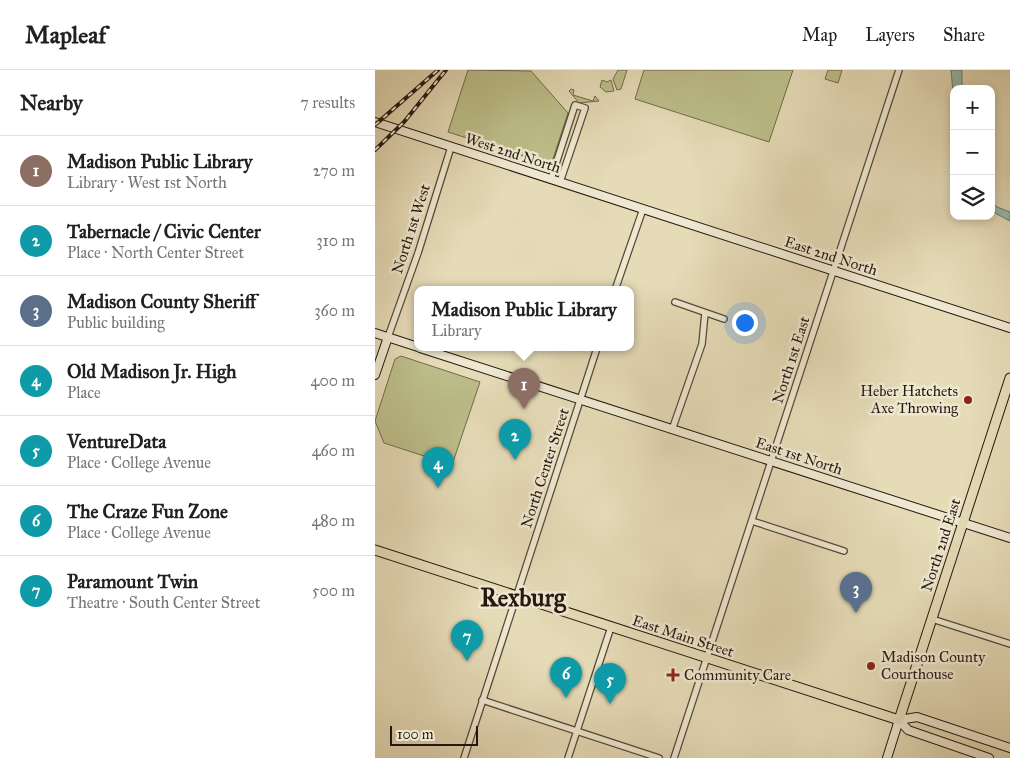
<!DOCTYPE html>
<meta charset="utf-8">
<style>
body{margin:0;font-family:"IM FELL Great Primer",serif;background:#f6f6f6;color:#202124}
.controls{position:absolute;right:15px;top:15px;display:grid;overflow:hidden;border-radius:10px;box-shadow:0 2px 8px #0003}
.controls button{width:45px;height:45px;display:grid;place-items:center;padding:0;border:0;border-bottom:1px solid #e0e0e0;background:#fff;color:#202124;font:25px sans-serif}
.scale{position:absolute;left:15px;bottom:12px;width:88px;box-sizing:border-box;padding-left:5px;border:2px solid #261711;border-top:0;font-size:14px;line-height:18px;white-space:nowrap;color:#261711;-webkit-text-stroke:4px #eee8d0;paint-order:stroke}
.you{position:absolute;left:369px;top:252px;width:18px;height:18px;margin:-12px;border:4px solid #fff;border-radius:50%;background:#1a73e8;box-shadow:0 0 0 8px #1a73e833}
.badge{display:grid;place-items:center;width:32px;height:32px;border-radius:50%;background:#2563eb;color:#fff;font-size:16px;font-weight:700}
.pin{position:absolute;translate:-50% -41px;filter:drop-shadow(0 1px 2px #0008)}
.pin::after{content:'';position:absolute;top:26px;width:18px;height:15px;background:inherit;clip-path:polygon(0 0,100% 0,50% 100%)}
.popup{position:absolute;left:39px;top:216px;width:220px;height:65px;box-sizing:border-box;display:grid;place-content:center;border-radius:10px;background:#fff;filter:drop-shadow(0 1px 4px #0005);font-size:16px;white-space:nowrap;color:#757577}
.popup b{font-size:19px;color:#202124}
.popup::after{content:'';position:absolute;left:50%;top:100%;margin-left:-10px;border:10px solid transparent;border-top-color:#fff}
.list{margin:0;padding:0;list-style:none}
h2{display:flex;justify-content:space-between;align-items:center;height:65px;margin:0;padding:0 20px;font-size:21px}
h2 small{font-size:16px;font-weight:400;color:#757577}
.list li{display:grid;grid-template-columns:32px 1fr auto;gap:15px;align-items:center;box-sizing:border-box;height:70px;padding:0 20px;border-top:1px solid #e0e0e0}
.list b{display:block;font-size:19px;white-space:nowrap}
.list p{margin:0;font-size:16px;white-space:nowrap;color:#757577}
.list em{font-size:16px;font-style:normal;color:#757577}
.icon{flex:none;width:28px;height:28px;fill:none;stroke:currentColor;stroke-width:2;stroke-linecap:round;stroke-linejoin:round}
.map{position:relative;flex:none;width:635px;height:688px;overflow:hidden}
header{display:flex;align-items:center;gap:30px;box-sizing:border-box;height:70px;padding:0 25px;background:#fff;border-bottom:1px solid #e0e0e0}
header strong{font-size:24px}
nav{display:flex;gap:28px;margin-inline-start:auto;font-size:18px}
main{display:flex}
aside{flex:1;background:#fff}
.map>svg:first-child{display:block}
.green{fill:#bcbe89;stroke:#716a4d}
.water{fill:#96bbb0;stroke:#697970}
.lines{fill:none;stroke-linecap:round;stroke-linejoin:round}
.street-casing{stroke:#56483a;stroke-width:8}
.secondary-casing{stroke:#261711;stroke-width:10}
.primary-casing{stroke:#261711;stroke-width:11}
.street{stroke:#eee8d0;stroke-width:5.5}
.secondary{stroke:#eee8d0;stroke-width:8}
.primary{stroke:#e5dbb7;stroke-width:9}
.rail-casing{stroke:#261711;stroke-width:4}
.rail{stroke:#eee8d0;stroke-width:2;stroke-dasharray:5.5;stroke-linecap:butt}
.poi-dot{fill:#8f2418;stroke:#eee8d0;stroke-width:2}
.labels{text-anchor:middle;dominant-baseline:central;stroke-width:5;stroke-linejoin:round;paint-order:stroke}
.street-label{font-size:15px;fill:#261711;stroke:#eee8d0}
.poi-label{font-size:15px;fill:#261711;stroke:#eee8d0;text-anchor:start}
.town-label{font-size:25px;font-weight:bold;fill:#261711;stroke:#eee8d0}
</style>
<header>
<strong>Mapleaf</strong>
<nav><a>Map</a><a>Layers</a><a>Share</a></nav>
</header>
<main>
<aside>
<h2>Nearby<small>7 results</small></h2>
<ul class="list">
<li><span class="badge" style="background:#8d6e63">1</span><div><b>Madison Public Library</b><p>Library · West 1st North</p></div><em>270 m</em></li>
<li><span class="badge" style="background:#0f9aa8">2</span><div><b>Tabernacle / Civic Center</b><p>Place · North Center Street</p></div><em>310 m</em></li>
<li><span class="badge" style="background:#5c6f8a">3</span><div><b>Madison County Sheriff</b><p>Public building</p></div><em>360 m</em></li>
<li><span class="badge" style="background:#0f9aa8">4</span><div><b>Old Madison Jr. High</b><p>Place</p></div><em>400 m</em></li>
<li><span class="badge" style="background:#0f9aa8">5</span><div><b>VentureData</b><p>Place · College Avenue</p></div><em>460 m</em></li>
<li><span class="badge" style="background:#0f9aa8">6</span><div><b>The Craze Fun Zone</b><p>Place · College Avenue</p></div><em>480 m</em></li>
<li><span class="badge" style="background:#0f9aa8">7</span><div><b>Paramount Twin</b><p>Theatre · South Center Street</p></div><em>500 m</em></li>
</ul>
</aside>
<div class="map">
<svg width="635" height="688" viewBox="0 0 635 688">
<rect width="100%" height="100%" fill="#e5dbb7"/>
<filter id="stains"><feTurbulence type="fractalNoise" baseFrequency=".004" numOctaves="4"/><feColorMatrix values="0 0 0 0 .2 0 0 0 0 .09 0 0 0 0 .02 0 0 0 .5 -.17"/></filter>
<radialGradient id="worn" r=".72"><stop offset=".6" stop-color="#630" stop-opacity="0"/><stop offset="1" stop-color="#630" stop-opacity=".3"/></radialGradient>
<g class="green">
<polygon points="93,0 156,1 193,43 176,95 73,62"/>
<polygon points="243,0 252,0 246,19 242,20 238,9"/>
<polygon points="269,0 418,0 394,72 260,29"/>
<polygon points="453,0 467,0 463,13 450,9"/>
<polygon points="227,10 232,12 236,10 239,21 231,22 225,17"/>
<polygon points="196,19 199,20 198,25 218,31 220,26 224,31 204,33 194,21"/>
<polygon points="26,286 105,312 77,395 9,373 0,351 20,289"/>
</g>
<g class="water">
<polygon points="576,0 587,0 587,19 579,19 579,34"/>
<polygon points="616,131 622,137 635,142 635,151 616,141"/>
</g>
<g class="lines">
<defs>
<g id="street">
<polyline points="176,109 200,35 210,38 185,112"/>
<polyline points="240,220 268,139"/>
<polyline points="300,232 349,249"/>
<polyline points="13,267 43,183 76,77"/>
<polyline points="297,360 327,274 330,243"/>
<polyline points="377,451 469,481"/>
<polyline points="557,549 635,574"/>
<polyline points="107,630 284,688"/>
<polyline points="89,688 222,278"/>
<polyline points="193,688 236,557"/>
<polyline points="299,688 524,0"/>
</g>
<g id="secondary">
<polyline points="0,52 635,258"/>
<polyline points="0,263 43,277"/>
<polyline points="45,278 635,468"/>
<polyline points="0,305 13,267"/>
<polyline points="524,650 542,647 635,678"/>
<polyline points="524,650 533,660 614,688"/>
<polyline points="512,688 524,650"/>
</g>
<polyline id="primary" points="0,480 524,650 635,308"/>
</defs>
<use href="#street" class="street-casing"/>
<use href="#secondary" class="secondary-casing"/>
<use href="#primary" class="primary-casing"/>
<use href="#street" class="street"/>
<use href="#secondary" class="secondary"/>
<use href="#primary" class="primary"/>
<defs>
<g id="rail">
<polyline points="0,55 63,0"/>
<polyline points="0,80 29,52 71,0"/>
</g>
</defs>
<use href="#rail" class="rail-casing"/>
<use href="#rail" class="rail"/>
</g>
<g class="poi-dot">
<circle cx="593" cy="330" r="5"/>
<circle cx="496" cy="596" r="5"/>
<path d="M295.5 597.5h5v5h5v5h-5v5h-5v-5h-5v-5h5z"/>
</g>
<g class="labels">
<g class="street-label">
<text transform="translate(138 83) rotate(18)">West 2nd North</text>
<text transform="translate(36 159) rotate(-72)">North 1st West</text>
<text transform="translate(456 186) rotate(18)">East 2nd North</text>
<text transform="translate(416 290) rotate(-72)">North 1st East</text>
<text transform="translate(424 386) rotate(18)">East 1st North</text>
<text transform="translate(170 398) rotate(-72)">North Center Street</text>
<text transform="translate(566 475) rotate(-72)">North 2nd East</text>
<text transform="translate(308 566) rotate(18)">East Main Street</text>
</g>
<g class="poi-label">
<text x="583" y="321" text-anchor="end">Heber Hatchets<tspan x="583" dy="17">Axe Throwing</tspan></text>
<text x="506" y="587">Madison County<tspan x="506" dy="17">Courthouse</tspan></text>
<text x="309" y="605">Community Care</text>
</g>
<g class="town-label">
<text x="148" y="527">Rexburg</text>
</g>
</g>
<rect width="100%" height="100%" filter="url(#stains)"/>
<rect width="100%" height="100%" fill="url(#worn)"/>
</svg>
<div class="controls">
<button>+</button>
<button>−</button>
<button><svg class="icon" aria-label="layers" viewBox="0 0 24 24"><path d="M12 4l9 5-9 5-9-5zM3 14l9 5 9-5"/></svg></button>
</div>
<div class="scale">100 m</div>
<div class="you"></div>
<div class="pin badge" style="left:149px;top:339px;background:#8d6e63">1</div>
<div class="popup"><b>Madison Public Library</b>Library</div>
<div class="pin badge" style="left:140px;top:390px;background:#0f9aa8">2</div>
<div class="pin badge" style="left:481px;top:543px;background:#5c6f8a">3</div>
<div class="pin badge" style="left:63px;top:418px;background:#0f9aa8">4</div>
<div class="pin badge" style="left:235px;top:634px;background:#0f9aa8">5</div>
<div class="pin badge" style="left:191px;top:628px;background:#0f9aa8">6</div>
<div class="pin badge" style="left:92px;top:591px;background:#0f9aa8">7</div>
</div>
</main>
